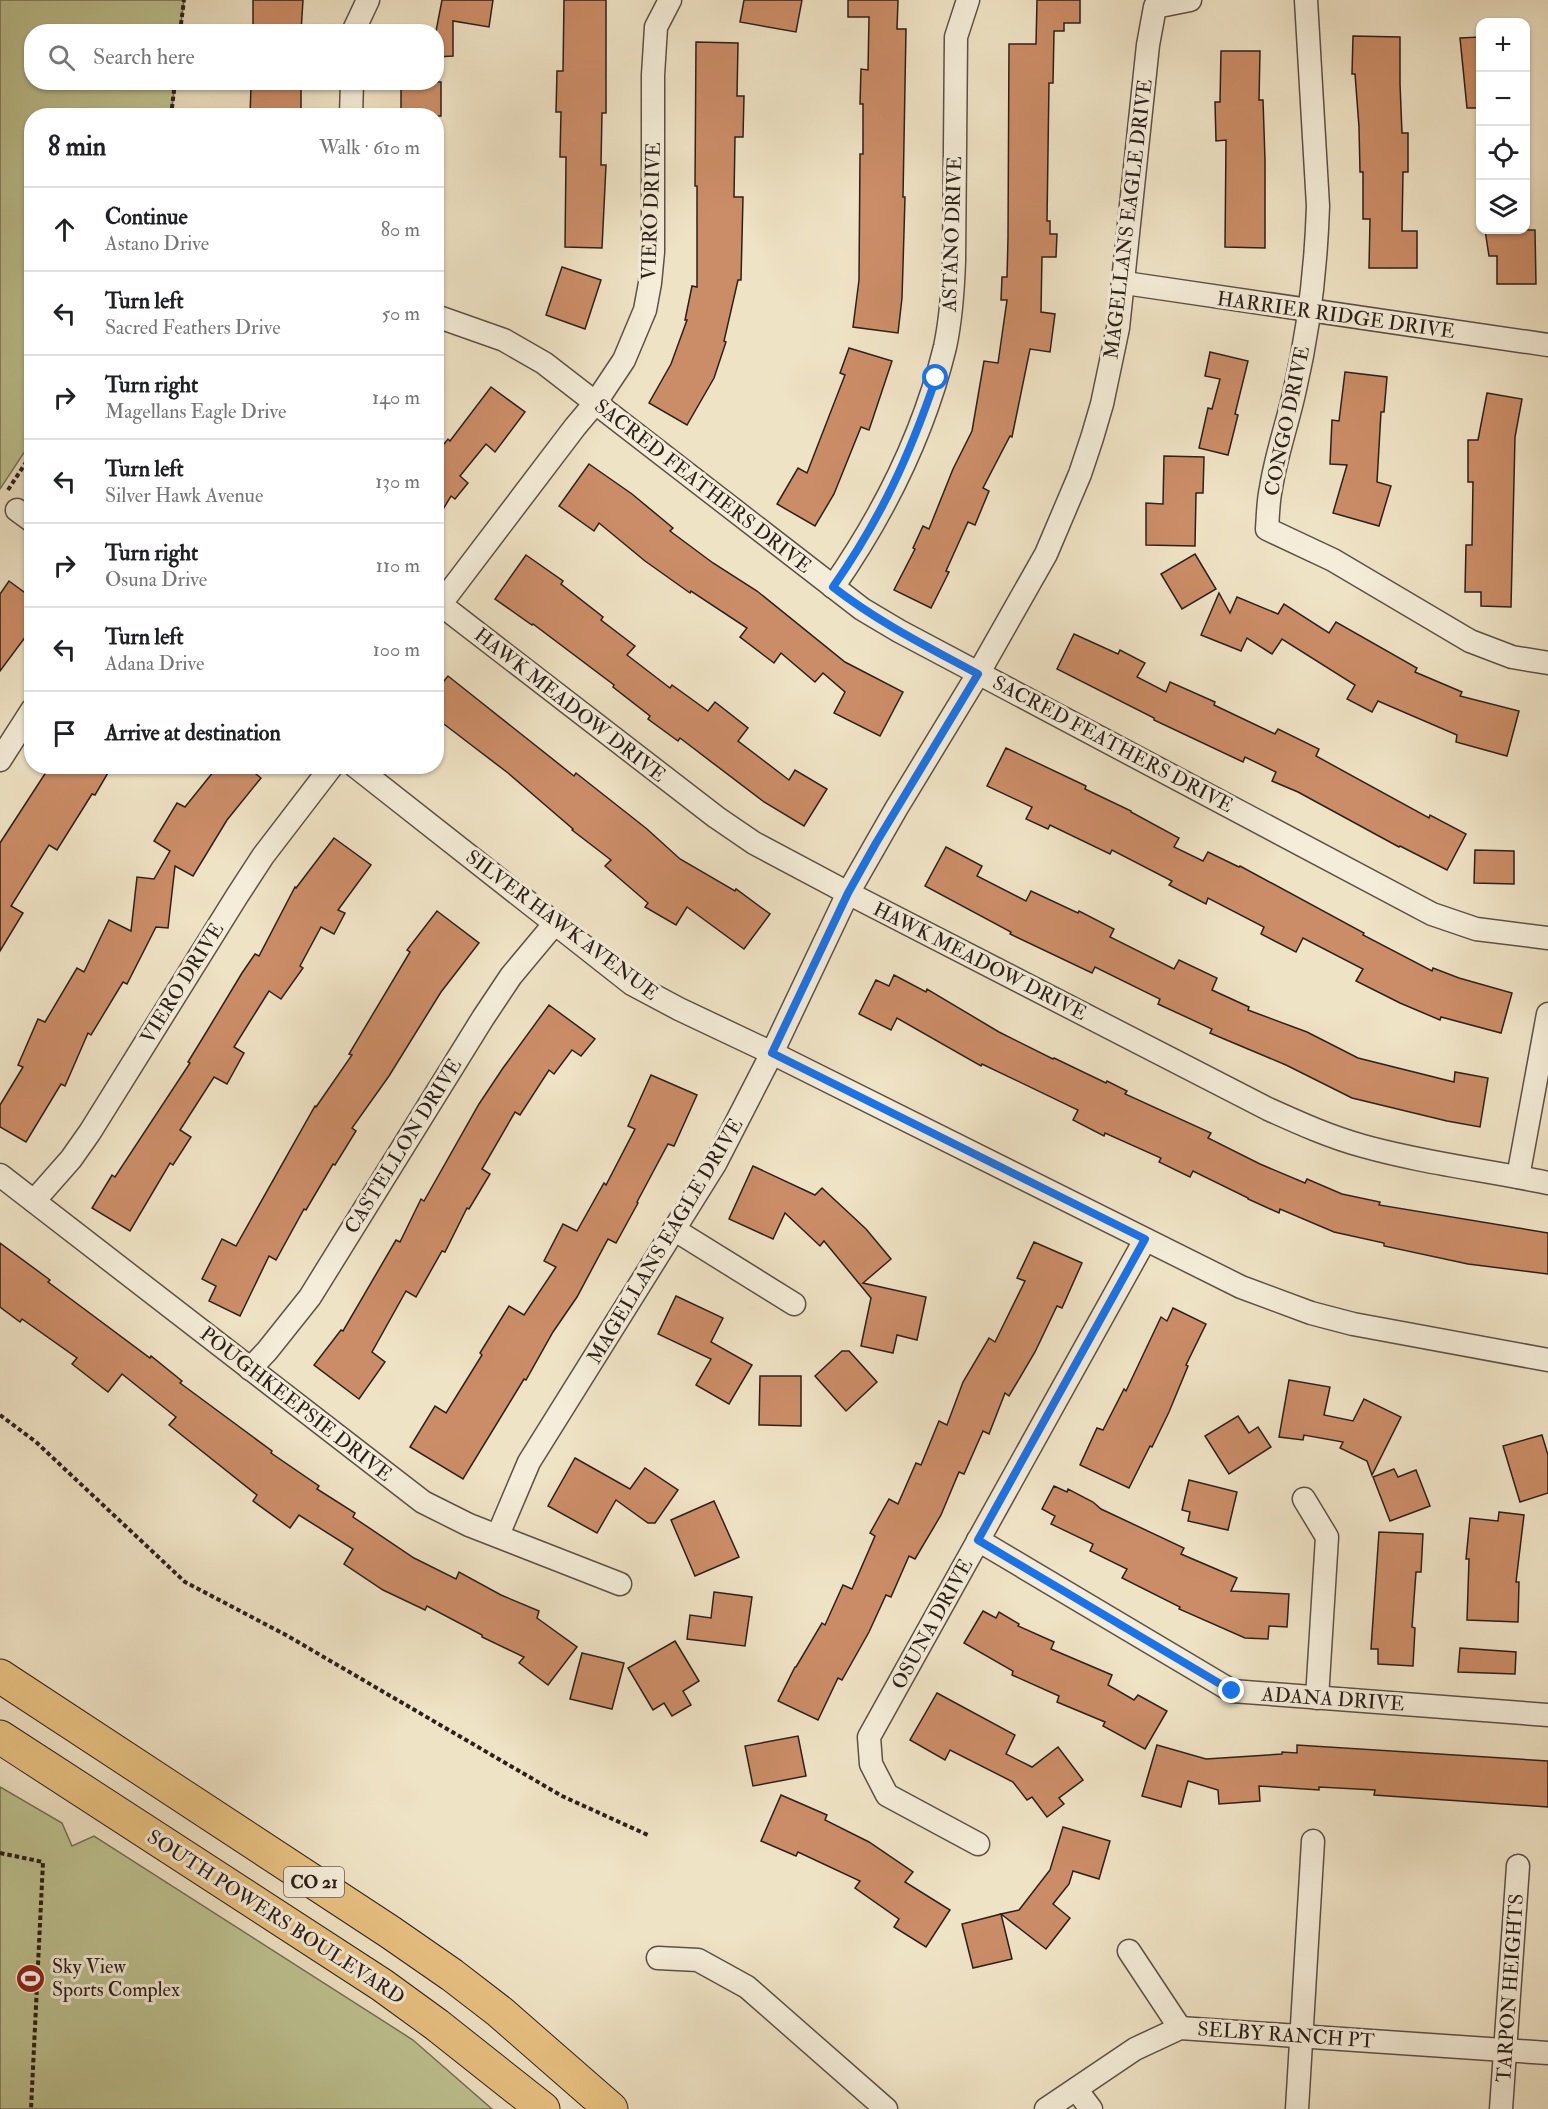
<!DOCTYPE html>
<meta charset="utf-8">
<style>
body{margin:0;font-family:"IM FELL Double Pica",serif;background:#f6f6f6;color:#202124}
.controls{position:absolute;right:18px;top:18px;display:grid;overflow:hidden;border-radius:12px;box-shadow:0 2px 4px #0004}
.controls button{width:54px;height:54px;display:grid;place-items:center;padding:0;border:0;border-bottom:2px solid #e0e0e0;background:#fff;color:#202124;font:30px sans-serif}
.stop{position:absolute;width:18px;height:18px;margin:-14px;border:4px solid #1a73e8;border-radius:50%;background:#fff}
.stop.end{background:#1a73e8;border-color:#fff;box-shadow:0 2px 6px #0008}
.list{margin:0;padding:0;list-style:none}
h2{display:flex;justify-content:space-between;align-items:center;height:78px;margin:0;padding:0 24px;font-size:26px}
h2 small{font-size:20px;font-weight:400;color:#757577}
.list li{display:grid;grid-template-columns:39px 1fr auto;gap:18px;align-items:center;box-sizing:border-box;height:84px;padding:0 24px;border-top:2px solid #e0e0e0}
.list b{display:block;font-size:22px;white-space:nowrap}
.list p{margin:0;font-size:20px;white-space:nowrap;color:#757577}
.list em{font-size:20px;font-style:normal;color:#757577}
.icon{flex:none;width:33px;height:33px;fill:none;stroke:currentColor;stroke-width:2;stroke-linecap:round;stroke-linejoin:round}
.map{position:relative;flex:none;width:1548px;height:2109px;overflow:hidden}
.search{position:absolute;background:#fff;box-shadow:0 2px 4px #0004;left:24px;top:24px;width:420px;height:66px;display:flex;align-items:center;gap:15px;box-sizing:border-box;padding:0 21px;border-radius:24px;color:#757577;font-size:22px}
.panel{position:absolute;background:#fff;box-shadow:0 2px 4px #0004;left:24px;top:108px;width:420px;height:666px;border-radius:24px}
.map>svg:first-child{display:block}
.green{fill:#bec291;stroke:#757156;stroke-width:1.5}
.building{fill:#cb8d67;stroke:#2c201b;stroke-width:1.5}
.lines{fill:none;stroke-linecap:round;stroke-linejoin:round}
.street-casing{stroke:#5d5146;stroke-width:25}
.highway-casing{stroke:#2c201b;stroke-width:35}
.path{stroke:#2c201b;stroke-width:4;stroke-dasharray:4.5 3;stroke-linecap:butt}
.street{stroke:#f5edd9;stroke-width:22}
.highway{stroke:#e8c282;stroke-width:33}
.route{stroke:#1a73e8;stroke-width:8}
.labels{text-anchor:middle;dominant-baseline:central;stroke-width:6;stroke-linejoin:round;paint-order:stroke}
.shield{fill:#f5edd9;stroke:#685e54;stroke-width:1.5}
.shield-label{font-size:18px;font-weight:bold;fill:#2c201b}
.street-label{font-size:20px;fill:#2c201b;stroke:#f5edd9}
.poi-label{font-size:20px;fill:#2c201b;stroke:#f5edd9;text-anchor:start}
</style>
<div class="map">
<svg width="1548" height="2109" viewBox="0 0 1548 2109">
<rect width="100%" height="100%" fill="#efe3c5"/>
<filter id="stains"><feTurbulence type="fractalNoise" baseFrequency=".00333" numOctaves="4"/><feColorMatrix values="0 0 0 0 .2 0 0 0 0 .09 0 0 0 0 .02 0 0 0 .5 -.17"/></filter>
<radialGradient id="worn" r=".72"><stop offset=".6" stop-color="#630" stop-opacity="0"/><stop offset="1" stop-color="#630" stop-opacity=".3"/></radialGradient>
<g class="green">
<polygon points="0,0 184,0 180,31 32,32 32,82 175,83 171,115 32,116 31,442 0,489"/>
<polygon points="0,1787 62,1823 72,1846 94,1836 413,2040 492,2109 0,2109"/>
</g>
<g class="building">
<polygon points="253,0 303,0 301,32 253,32"/>
<polygon points="442,0 493,0 489,27 453,21 453,56 436,57 436,31"/>
<polygon points="564,0 606,0 606,113 602,113 601,165 606,165 602,248 565,247 566,157 560,157 561,112 556,112 557,71 563,71"/>
<polygon points="744,0 802,0 796,32 740,22"/>
<polygon points="848,0 898,0 897,29 906,29 903,197 905,197 904,232 902,298 898,333 853,327 859,280 860,154 863,154 863,104 860,104 861,69 868,70 869,17 848,17"/>
<polygon points="1037,0 1080,0 1080,23 1064,23 1064,31 1054,31 1053,83 1049,83 1047,221 1050,221 1050,234 1057,234 1056,257 1042,257 1041,312 1055,314 1050,352 1030,349 1012,437 1010,436 983,488 989,491 975,525 968,522 946,571 949,572 931,608 894,590 915,549 913,548 923,526 929,529 953,469 972,431 984,361 998,363 1007,300 1001,300 1002,277 1007,277 1008,238 1009,44 1036,44"/>
<polygon points="1353,36 1400,37 1400,84 1402,133 1408,133 1408,172 1403,172 1402,231 1417,231 1417,268 1369,268 1370,219 1363,219 1363,172 1360,172 1359,127 1355,74 1352,74"/>
<polygon points="1480,37 1480,108 1467,108 1460,38"/>
<polygon points="696,42 738,43 737,96 744,96 743,137 735,137 734,197 743,197 741,280 738,280 724,341 726,342 714,378 687,425 649,403 671,364 687,320 685,320 692,286 697,287 697,186 695,186"/>
<polygon points="1221,51 1260,51 1259,100 1263,100 1265,160 1265,248 1225,247 1226,140 1216,141 1215,102 1220,102"/>
<rect x="401" y="82" width="40" height="34"/>
<polygon points="251,86 301,86 301,116 250,116"/>
<polygon points="1485,230 1535,230 1536,284 1497,284 1497,256 1489,256"/>
<polygon points="562,267 601,280 585,329 546,315"/>
<polygon points="849,348 892,361 869,430 861,427 834,494 815,526 777,504 798,468 807,473 845,375 840,373"/>
<polygon points="1210,352 1248,361 1235,414 1238,415 1228,455 1199,448 1208,408 1212,409 1220,379 1205,376"/>
<polygon points="1345,372 1387,377 1384,412 1381,412 1377,482 1391,486 1379,526 1333,513 1347,465 1330,464 1332,420 1339,421"/>
<polygon points="491,387 525,412 495,452 486,444 460,476 468,483 455,499 451,496 436,521 436,454 448,439 450,441"/>
<polygon points="1487,393 1522,399 1515,437 1511,607 1481,606 1481,592 1465,592 1466,545 1472,545 1473,482 1468,482 1468,440 1478,440"/>
<polygon points="1164,456 1204,457 1203,493 1196,493 1195,546 1146,545 1146,503 1163,504"/>
<polygon points="589,464 632,494 673,528 670,531 713,563 757,591 845,662 903,692 880,736 834,713 845,692 823,673 815,682 781,653 774,663 740,637 747,628 691,591 690,593 645,561 599,523 594,531 559,506"/>
<polygon points="1195,554 1216,589 1182,609 1161,574"/>
<polygon points="526,555 563,581 561,584 603,617 601,620 635,646 627,655 670,688 672,685 708,711 715,702 748,728 738,741 789,780 795,770 827,789 804,826 764,802 680,738 678,741 648,719 650,716 613,687 614,685 533,624 532,625 495,599"/>
<polygon points="9,581 32,598 32,628 0,671 0,594"/>
<polygon points="1219,593 1230,613 1237,597 1278,614 1284,604 1329,633 1336,622 1417,668 1415,672 1462,692 1460,696 1519,711 1507,756 1456,742 1457,735 1378,701 1372,712 1347,699 1355,685 1282,639 1272,654 1247,638 1241,651 1201,635"/>
<polygon points="1074,634 1118,654 1120,650 1145,663 1137,677 1166,692 1170,682 1215,702 1214,705 1275,734 1278,729 1319,749 1316,756 1429,818 1430,815 1466,834 1447,870 1400,846 1399,847 1298,792 1272,781 1276,772 1245,757 1243,762 1154,720 1154,718 1057,669"/>
<polygon points="448,676 574,776 576,773 647,829 680,859 735,891 736,889 770,914 744,949 687,907 676,925 645,907 648,903 605,866 611,860 572,830 573,829 508,773 436,718 436,691"/>
<polygon points="1006,748 1086,786 1085,789 1131,811 1131,812 1179,838 1174,847 1203,861 1208,852 1239,867 1240,866 1364,933 1363,935 1432,971 1433,968 1459,978 1512,993 1501,1033 1441,1017 1440,1020 1400,1003 1356,981 1363,969 1303,938 1296,952 1261,934 1264,927 1208,898 1206,904 1169,885 1172,881 1112,850 1110,854 1050,825 1048,829 1026,819 1032,807 987,786"/>
<polygon points="50,766 112,766 95,795 92,794 57,850 49,845 11,906 23,913 0,951 0,843"/>
<polygon points="218,766 246,766 261,778 227,820 193,876 175,866 168,928 156,927 127,984 123,982 91,1035 88,1033 65,1086 61,1084 26,1142 0,1127 0,1105 23,1067 18,1065 38,1019 45,1022 77,968 84,972 109,920 131,931 137,877 154,879 170,851 154,841 177,803 185,807"/>
<polygon points="334,838 371,865 338,910 345,913 334,934 321,927 300,966 303,968 281,999 269,991 234,1047 244,1053 227,1084 214,1077 180,1130 191,1137 173,1165 170,1163 130,1231 92,1208 112,1175 115,1177 190,1063 188,1062 207,1031 242,973 255,954 259,956 295,887 296,888"/>
<polygon points="946,847 982,866 977,876 1026,901 1031,891 1078,913 1079,911 1114,929 1110,937 1174,969 1179,960 1217,978 1212,990 1249,1007 1248,1010 1307,1032 1358,1058 1454,1082 1455,1072 1488,1078 1480,1127 1447,1121 1352,1098 1286,1065 1210,1033 1212,1029 1158,1004 1160,999 1095,967 1092,973 1010,934 1011,932 925,886"/>
<polygon points="1475,850 1514,851 1514,884 1474,883"/>
<polygon points="437,911 479,943 441,992 389,1076 352,1128 356,1131 335,1165 333,1164 306,1210 304,1209 276,1260 269,1256 240,1316 209,1301 216,1286 202,1279 222,1239 236,1246 315,1106 316,1107 352,1055 349,1054 410,952 407,950"/>
<polygon points="894,975 926,992 927,989 999,1032 1053,1059 1054,1058 1106,1083 1107,1081 1127,1091 1125,1094 1211,1133 1208,1138 1260,1164 1305,1183 1307,1179 1342,1194 1380,1202 1379,1205 1548,1233 1548,1274 1468,1264 1384,1246 1384,1243 1334,1232 1280,1209 1279,1213 1248,1199 1248,1198 1193,1171 1190,1177 1159,1162 1161,1158 1105,1133 1104,1136 1073,1120 1078,1110 982,1064 981,1066 897,1018 891,1030 859,1014 876,980 889,986"/>
<polygon points="549,1005 595,1039 581,1056 572,1050 554,1074 549,1070 520,1115 515,1112 482,1169 490,1174 469,1209 467,1208 445,1252 442,1251 416,1297 406,1291 372,1352 385,1362 359,1399 314,1365 341,1330 343,1331 396,1240 400,1242 421,1199 424,1201 479,1104 503,1068"/>
<polygon points="651,1075 697,1095 674,1146 668,1144 637,1202 638,1203 616,1243 608,1239 577,1297 553,1332 526,1380 524,1379 463,1479 410,1447 435,1406 446,1413 482,1355 480,1353 509,1306 524,1315 556,1267 544,1261 563,1224 577,1231 604,1183 606,1185 635,1129 628,1126"/>
<polygon points="753,1166 815,1195 822,1188 866,1229 891,1259 863,1283 926,1297 917,1340 897,1335 893,1353 861,1346 871,1298 824,1241 820,1246 785,1213 773,1239 729,1219"/>
<polygon points="1034,1242 1082,1263 1062,1308 1057,1306 1035,1352 1009,1396 1005,1393 989,1434 983,1431 964,1474 959,1472 941,1515 915,1559 909,1556 891,1597 886,1595 869,1632 842,1680 838,1678 818,1720 778,1701 795,1667 796,1667 822,1623 825,1625 843,1585 852,1589 875,1536 870,1533 889,1499 898,1504 916,1463 921,1465 939,1421 947,1425 963,1382 989,1338 995,1342 1025,1281 1017,1278"/>
<polygon points="0,1243 50,1280 48,1282 150,1358 151,1356 182,1381 180,1383 272,1451 271,1453 319,1486 317,1489 355,1513 353,1517 414,1558 456,1579 459,1572 501,1595 539,1611 537,1618 577,1647 548,1685 519,1663 524,1657 482,1637 482,1635 427,1606 425,1610 383,1590 344,1564 353,1549 299,1515 290,1528 253,1501 257,1495 169,1425 176,1417 122,1374 108,1392 72,1364 77,1358 22,1319 20,1322 0,1307"/>
<polygon points="676,1296 723,1318 711,1342 752,1365 729,1404 696,1385 711,1359 658,1334"/>
<polygon points="1173,1308 1206,1324 1186,1365 1188,1366 1169,1412 1152,1447 1150,1446 1129,1488 1080,1465 1097,1428 1103,1430 1124,1389 1126,1391 1161,1317 1167,1321"/>
<polygon points="842,1351 849,1351 877,1382 846,1411 815,1376"/>
<polygon points="760,1376 801,1376 801,1426 759,1425"/>
<polygon points="1289,1380 1330,1387 1324,1415 1353,1421 1364,1399 1401,1417 1372,1475 1367,1461 1340,1448 1343,1442 1304,1435 1303,1440 1279,1437"/>
<polygon points="1238,1416 1249,1433 1258,1427 1271,1447 1229,1474 1205,1436"/>
<polygon points="1542,1435 1548,1455 1548,1493 1520,1502 1503,1446"/>
<polygon points="575,1458 630,1489 645,1468 678,1490 655,1523 648,1523 616,1500 597,1533 548,1506"/>
<polygon points="1394,1469 1398,1477 1416,1470 1430,1506 1390,1521 1373,1477"/>
<polygon points="1189,1480 1237,1492 1228,1530 1188,1521 1190,1512 1182,1510"/>
<polygon points="1054,1486 1067,1492 1068,1489 1093,1502 1101,1509 1184,1548 1181,1554 1237,1578 1231,1591 1289,1594 1287,1627 1269,1626 1268,1639 1245,1638 1179,1609 1180,1607 1122,1578 1127,1569 1090,1551 1093,1544 1051,1524 1055,1516 1042,1509"/>
<polygon points="714,1501 739,1557 695,1576 671,1520"/>
<polygon points="1499,1512 1524,1515 1516,1582 1519,1582 1518,1622 1467,1620 1469,1559 1466,1559 1470,1518 1498,1521"/>
<polygon points="1379,1532 1423,1534 1421,1572 1416,1572 1412,1627 1415,1628 1413,1666 1378,1664 1378,1649 1371,1649"/>
<polygon points="714,1592 752,1597 745,1646 687,1639 690,1615 711,1618"/>
<polygon points="983,1611 996,1618 999,1612 1019,1624 1018,1626 1054,1642 1051,1649 1112,1675 1108,1685 1134,1700 1138,1695 1167,1711 1145,1749 1103,1726 1105,1722 1057,1702 1059,1696 1012,1675 1013,1671 964,1643"/>
<polygon points="675,1641 699,1681 683,1691 691,1705 672,1716 664,1703 653,1710 628,1668"/>
<polygon points="1460,1648 1516,1652 1515,1674 1458,1672"/>
<polygon points="582,1653 624,1663 612,1709 570,1699"/>
<polygon points="937,1693 1015,1735 1006,1754 1032,1767 1058,1747 1083,1780 1059,1798 1064,1804 1047,1817 1032,1797 1027,1800 1013,1782 950,1750 945,1760 910,1740"/>
<polygon points="798,1736 806,1776 753,1786 745,1746"/>
<polygon points="1157,1745 1206,1759 1282,1754 1282,1752 1297,1753 1297,1745 1548,1761 1548,1807 1374,1795 1375,1790 1319,1787 1319,1790 1259,1786 1260,1801 1219,1804 1218,1790 1188,1781 1181,1807 1142,1796"/>
<polygon points="781,1795 827,1815 825,1820 869,1842 913,1872 905,1882 950,1910 926,1947 894,1927 899,1919 855,1888 860,1881 798,1852 796,1856 761,1841"/>
<polygon points="1063,1827 1110,1841 1099,1879 1073,1871 1069,1884 1053,1904 1070,1918 1046,1949 1001,1914 1019,1910 1050,1870"/>
<polygon points="1001,1914 1012,1959 973,1968 962,1924"/>
</g>
<g class="lines">
<defs>
<g id="street">
<path d="M 1306,0 L 1318,206 C 1316,268 1309,329 1295,389 C 1288,422 1276,455 1271,488 C 1268,501 1268,516 1267,529 L 1333,560 L 1470,641 L 1512,657 L 1548,663"/>
<polyline points="353,32 368,0"/>
<polyline points="351,116 352,82"/>
<polyline points="1125,283 1548,345"/>
<polyline points="436,316 504,340 544,363 862,609 899,631 1432,914 1476,929 1548,938"/>
<polyline points="17,510 32,521"/>
<path d="M 833,587 C 883,515 924,433 945,347 C 951,319 953,290 954,261 L 956,37 L 968,0"/>
<path d="M 440,604 L 716,817 L 754,843 L 848,893 L 1268,1109 C 1299,1123 1330,1137 1363,1146 C 1423,1163 1486,1170 1548,1183"/>
<polyline points="436,610 575,427 596,402 624,360 645,310 650,283 653,252 653,75 656,27 670,0"/>
<polyline points="0,760 32,710"/>
<polyline points="355,766 632,984 679,1009 772,1053 1241,1287 1311,1313 1353,1324 1548,1360"/>
<polyline points="0,1175 423,1502 469,1525 620,1584"/>
<polyline points="1518,1177 1548,1014"/>
<polyline points="34,1201 71,1159 90,1132 237,896 263,856 332,766"/>
<polyline points="675,1230 794,1304"/>
<polyline points="250,1369 267,1351 310,1297 483,1018 511,976 556,922"/>
<polyline points="1304,1499 1327,1537 1317,1698"/>
<polyline points="498,1535 529,1462 715,1164 772,1053 848,893 896,809 978,674 1046,554 1080,474 1092,438 1102,404 1118,328 1148,45 1155,7 1190,0"/>
<polyline points="978,1540 1232,1691 1548,1715"/>
<polyline points="978,1844 887,1795 871,1764 869,1737 1145,1240"/>
<polyline points="1129,1951 1180,2028"/>
<polyline points="658,1958 698,1960 747,1987 886,2109"/>
<polyline points="1076,2089 1091,2109"/>
<polyline points="1046,2109 1135,2049 1180,2028 1548,2053"/>
<polyline points="1297,2109 1313,1841"/>
<polyline points="1501,2109 1518,1866"/>
</g>
<g id="highway">
<polyline points="0,1676 390,1932 452,1975 500,2012 611,2109"/>
<polyline points="0,1737 382,1985 437,2025 543,2109"/>
</g>
</defs>
<use href="#street" class="street-casing"/>
<use href="#highway" class="highway-casing"/>
<g class="path">
<polyline points="180,32 184,0"/>
<polyline points="171,116 175,82"/>
<polyline points="8,490 32,453"/>
<polyline points="0,1415 36,1442 185,1582 286,1635 562,1796 650,1836"/>
<polyline points="0,1853 43,1862 31,2109"/>
</g>
<use href="#street" class="street"/>
<use href="#highway" class="highway"/>
</g>
<g class="lines">
<path class="route" d="M 936,378 C 909,457 881,518 833,587 C 878,622 928,647 978,674 L 876,843 L 848,893 L 772,1053 L 1145,1239 L 978,1540 L 1232,1691"/>
</g>
<defs>
<symbol id="stadium-disc" viewBox="-11 -11 22 22"><circle r="9.5" fill="#8f2418" stroke="#f5edd9"/><path d="M0-5a6.5 5 0 1 0 0 10a6.5 5 0 1 0 0-10ZM-3.5-1.8h7v3.6h-7Z" fill="#fff"/></symbol>
</defs>
<g fill-rule="evenodd">
<use href="#stadium-disc" x="14" y="1962" width="33" height="33"/>
</g>
<g class="labels">
<rect class="shield" x="284" y="1867" width="60" height="30" rx="4.5"/>
<g class="shield-label">
<text x="314" y="1882">CO 21</text>
</g>
<g class="street-label">
<text transform="translate(651 211) rotate(-88)">VIERO DRIVE</text>
<text transform="translate(1128 219) rotate(-83)">MAGELLANS EAGLE DRIVE</text>
<text transform="translate(952 234) rotate(-88)">ASTANO DRIVE</text>
<text transform="translate(1336 315) rotate(8)">HARRIER RIDGE DRIVE</text>
<text transform="translate(1287 421) rotate(-78)">CONGO DRIVE</text>
<text transform="translate(703 486) rotate(38)">SACRED FEATHERS DRIVE</text>
<text transform="translate(570 705) rotate(38)">HAWK MEADOW DRIVE</text>
<text transform="translate(1113 744) rotate(28)">SACRED FEATHERS DRIVE</text>
<text transform="translate(562 925) rotate(37)">SILVER HAWK AVENUE</text>
<text transform="translate(980 961) rotate(27)">HAWK MEADOW DRIVE</text>
<text transform="translate(182 983) rotate(-58)">VIERO DRIVE</text>
<text transform="translate(403 1146) rotate(-58)">CASTELLON DRIVE</text>
<text transform="translate(665 1241) rotate(-59)">MAGELLANS EAGLE DRIVE</text>
<text transform="translate(296 1404) rotate(38)">POUGHKEEPSIE DRIVE</text>
<text transform="translate(932 1624) rotate(-61)">OSUNA DRIVE</text>
<text transform="translate(1333 1699) rotate(4)">ADANA DRIVE</text>
<text transform="translate(276 1917) rotate(33)">SOUTH POWERS BOULEVARD</text>
<text transform="translate(1510 1988) rotate(-86)">TARPON HEIGHTS</text>
<text transform="translate(1286 2035) rotate(4)">SELBY RANCH PT</text>
</g>
<g class="poi-label">
<text x="52" y="1966">Sky View<tspan x="52" dy="23">Sports Complex</tspan></text>
</g>
</g>
<rect width="100%" height="100%" filter="url(#stains)"/>
<rect width="100%" height="100%" fill="url(#worn)"/>
</svg>
<div class="controls">
<button>+</button>
<button>−</button>
<button><svg class="icon" aria-label="locate" viewBox="0 0 24 24"><circle cx="12" cy="12" r="6"/><path d="M12 2v4M12 18v4M2 12h4M18 12h4"/></svg></button>
<button><svg class="icon" aria-label="layers" viewBox="0 0 24 24"><path d="M12 4l9 5-9 5-9-5zM3 14l9 5 9-5"/></svg></button>
</div>
<div class="stop" style="left:936px;top:378px"></div>
<div class="stop end" style="left:1232px;top:1691px"></div>
<div class="search"><svg class="icon" aria-label="search" viewBox="0 0 24 24"><circle cx="10" cy="10" r="6"/><path d="M15 15l6 6"/></svg>Search here</div>
<section class="panel">
<h2>8 min<small>Walk · 610 m</small></h2>
<ul class="list">
<li><svg class="icon" aria-label="ahead" viewBox="0 0 24 24"><path d="M12 20V5M6 11l6-6 6 6"/></svg><div><b>Continue</b><p>Astano Drive</p></div><em>80 m</em></li>
<li><svg class="icon" aria-label="left" viewBox="0 0 24 24"><path d="M17 20v-9H6M10 6l-5 5 5 5"/></svg><div><b>Turn left</b><p>Sacred Feathers Drive</p></div><em>50 m</em></li>
<li><svg class="icon" aria-label="right" viewBox="0 0 24 24"><path d="M7 20v-9h11M14 6l5 5-5 5"/></svg><div><b>Turn right</b><p>Magellans Eagle Drive</p></div><em>140 m</em></li>
<li><svg class="icon" aria-label="left" viewBox="0 0 24 24"><path d="M17 20v-9H6M10 6l-5 5 5 5"/></svg><div><b>Turn left</b><p>Silver Hawk Avenue</p></div><em>130 m</em></li>
<li><svg class="icon" aria-label="right" viewBox="0 0 24 24"><path d="M7 20v-9h11M14 6l5 5-5 5"/></svg><div><b>Turn right</b><p>Osuna Drive</p></div><em>110 m</em></li>
<li><svg class="icon" aria-label="left" viewBox="0 0 24 24"><path d="M17 20v-9H6M10 6l-5 5 5 5"/></svg><div><b>Turn left</b><p>Adana Drive</p></div><em>100 m</em></li>
<li><svg class="icon" aria-label="arrive" viewBox="0 0 24 24"><path d="M6 21V4h12l-3 4 3 4H6"/></svg><div><b>Arrive at destination</b></div></li>
</ul>
</section>
</div>
